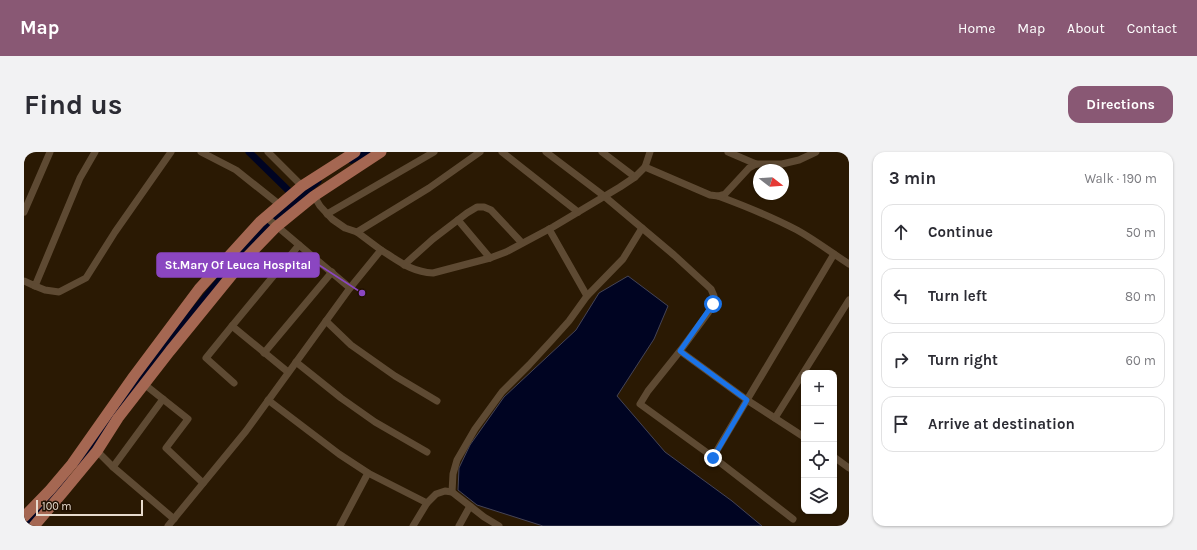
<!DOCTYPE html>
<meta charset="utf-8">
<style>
body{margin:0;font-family:Karla,sans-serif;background:#f2f2f3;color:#2b2b33}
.controls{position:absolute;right:12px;bottom:12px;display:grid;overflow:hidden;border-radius:8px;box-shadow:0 1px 3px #0004}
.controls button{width:36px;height:36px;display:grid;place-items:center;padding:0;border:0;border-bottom:1px solid #e1e1e2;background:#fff;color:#2b2b33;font:20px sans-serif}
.compass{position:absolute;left:729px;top:12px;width:36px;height:36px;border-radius:50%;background:#fff;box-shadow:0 1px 3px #0004;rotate:107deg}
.scale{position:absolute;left:12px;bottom:10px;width:107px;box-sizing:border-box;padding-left:4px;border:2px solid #e7dbce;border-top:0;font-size:11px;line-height:14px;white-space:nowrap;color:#e7dbce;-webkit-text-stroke:3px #201000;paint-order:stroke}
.stop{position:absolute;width:12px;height:12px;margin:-9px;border:3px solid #1a73e8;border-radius:50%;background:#fff}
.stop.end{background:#1a73e8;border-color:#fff;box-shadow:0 1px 4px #0008}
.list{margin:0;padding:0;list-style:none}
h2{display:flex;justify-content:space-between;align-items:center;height:52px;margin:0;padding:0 16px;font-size:17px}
h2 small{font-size:13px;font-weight:400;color:#7c7c81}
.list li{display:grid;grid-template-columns:26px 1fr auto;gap:12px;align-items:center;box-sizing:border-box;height:56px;margin:0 8px 8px;padding:0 8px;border:1px solid #e1e1e2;border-radius:12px}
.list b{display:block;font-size:15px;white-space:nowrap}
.list em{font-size:13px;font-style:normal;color:#7c7c81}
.icon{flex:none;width:22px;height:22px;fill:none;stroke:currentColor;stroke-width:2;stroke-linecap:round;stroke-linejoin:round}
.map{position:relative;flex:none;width:825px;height:374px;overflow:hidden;border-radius:12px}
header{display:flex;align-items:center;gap:24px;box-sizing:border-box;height:56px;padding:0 20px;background:#895874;color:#fff}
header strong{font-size:19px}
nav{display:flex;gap:22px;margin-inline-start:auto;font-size:14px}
.intro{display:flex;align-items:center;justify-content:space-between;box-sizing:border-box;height:96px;padding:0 24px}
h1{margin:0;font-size:28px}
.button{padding:10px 18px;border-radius:12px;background:#895874;color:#fff;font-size:14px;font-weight:700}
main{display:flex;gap:24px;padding:0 24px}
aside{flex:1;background:#fff;border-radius:12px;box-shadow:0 1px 3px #0004}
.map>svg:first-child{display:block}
.water{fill:#000422;stroke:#454456}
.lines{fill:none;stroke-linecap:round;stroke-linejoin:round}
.canal{stroke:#000422;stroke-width:7}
.minor{stroke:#5e4a33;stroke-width:7}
.primary{stroke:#a56752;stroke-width:11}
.route{stroke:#1a73e8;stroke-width:5}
.leader{fill:none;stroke:#8b46c1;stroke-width:1.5}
.callout-dot{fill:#8b46c1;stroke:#201000;stroke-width:1.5}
.callout{fill:#8b46c1;stroke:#8b46c1;stroke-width:1.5}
.callout-label{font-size:12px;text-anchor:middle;font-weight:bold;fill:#fff}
</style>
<header>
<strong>Map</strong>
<nav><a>Home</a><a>Map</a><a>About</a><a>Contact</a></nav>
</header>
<div class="intro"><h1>Find us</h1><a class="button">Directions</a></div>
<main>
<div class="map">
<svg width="825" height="374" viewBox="0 0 825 374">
<rect width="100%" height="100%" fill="#2a1903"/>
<polygon class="water" points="604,124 644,154 630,187 593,244 641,300 708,349 738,374 519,374 453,353 434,338 435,316 446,293 480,245 552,178 575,141"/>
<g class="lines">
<g class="canal">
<polyline points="225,0 270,44"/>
<polyline points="327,8 343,0"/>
<polyline points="56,312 105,242 159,172 239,76 294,29"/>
<polyline points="0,374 43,328"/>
</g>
<g class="minor">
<polyline points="177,0 212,18 256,53"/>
<polyline points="244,0 278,34"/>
<polyline points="478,0 554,60"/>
<polyline points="522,0 580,44 650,103 687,137 690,144 689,152 684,161 656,199 624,239 616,252 689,305"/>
<polyline points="578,0 611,25"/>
<polyline points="704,0 732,12"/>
<polyline points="621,15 626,0"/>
<polyline points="290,44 296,54 308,67 321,76 333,80 357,98"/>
<path d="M 694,44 C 721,54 748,65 773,78 C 791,88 808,101 825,112"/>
<polyline points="0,60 26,0"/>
<polyline points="303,62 410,0"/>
<polyline points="242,65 326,136"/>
<polyline points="434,68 466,106"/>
<polyline points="525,77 563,144"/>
<polyline points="333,80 405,36 456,0"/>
<polyline points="380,113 409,87 443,61 453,55 460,55 467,58 498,91"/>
<polyline points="0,129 11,134 56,26 71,0"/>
<polyline points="11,134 21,138 35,140 62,126 91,80 147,0"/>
<polyline points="302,169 327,193 371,224 413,249"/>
<polyline points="208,174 182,206 210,231"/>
<polyline points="656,199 723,248 780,285"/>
<polyline points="240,201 308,120"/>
<polyline points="272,210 317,246 351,270 403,300"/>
<polyline points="264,220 208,174 275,93"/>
<polyline points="120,232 164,267 142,296 179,331"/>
<polyline points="244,248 315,302 344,321 403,351 412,342 421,339 428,340 460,365 475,374"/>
<polyline points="751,266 825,148"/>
<polyline points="73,299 89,315 150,367"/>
<polyline points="810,305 825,316"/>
<polyline points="89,315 139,247"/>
<polyline points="428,340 429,322 433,308 451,277 478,240 505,213 528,188 545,169 563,144 599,107 618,76"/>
<polyline points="769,367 689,305 810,102"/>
<path d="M 144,374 L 222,279 L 326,136 L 357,98 C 375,109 387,120 409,121 L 466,106 L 482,100 L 529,75 L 596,35 L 611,25 L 621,15 L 686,43 L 694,44 L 701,42 L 725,16 L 732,12 L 758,12 L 775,8 L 792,0"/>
<polyline points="316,374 344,321"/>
<polyline points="389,374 403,351"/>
<polyline points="435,374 446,354"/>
</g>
<g class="primary">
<polyline points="0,365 26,338 48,312 110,224 175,137 236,70 278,34 331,0"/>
<polyline points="10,374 40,339 73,299 94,266 146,199 220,108 252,75 290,44 357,0"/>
</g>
</g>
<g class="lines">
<polyline class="route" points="689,152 656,199 723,248 689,306"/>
</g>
<path class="leader" d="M338 141L295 113"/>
<circle class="callout-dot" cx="338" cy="141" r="4"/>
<rect class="callout" x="133" y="101" width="162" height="24" rx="4"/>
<g class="callout-label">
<text x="214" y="117">St.Mary Of Leuca Hospital</text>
</g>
</svg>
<div class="controls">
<button>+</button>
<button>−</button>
<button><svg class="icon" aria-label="locate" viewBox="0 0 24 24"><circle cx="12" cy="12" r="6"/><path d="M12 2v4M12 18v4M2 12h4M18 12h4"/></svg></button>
<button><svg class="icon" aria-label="layers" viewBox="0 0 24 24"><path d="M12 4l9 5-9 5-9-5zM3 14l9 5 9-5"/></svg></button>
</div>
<svg class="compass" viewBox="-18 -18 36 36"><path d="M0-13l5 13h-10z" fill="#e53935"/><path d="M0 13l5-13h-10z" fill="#7c7c81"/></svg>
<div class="scale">100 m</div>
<div class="stop" style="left:689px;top:152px"></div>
<div class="stop end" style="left:689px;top:306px"></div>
</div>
<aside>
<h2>3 min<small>Walk · 190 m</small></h2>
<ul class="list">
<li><svg class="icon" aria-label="ahead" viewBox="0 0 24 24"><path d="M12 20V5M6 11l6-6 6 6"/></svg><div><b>Continue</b></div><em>50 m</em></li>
<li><svg class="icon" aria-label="left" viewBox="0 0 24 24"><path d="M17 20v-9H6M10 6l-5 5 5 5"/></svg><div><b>Turn left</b></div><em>80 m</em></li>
<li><svg class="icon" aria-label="right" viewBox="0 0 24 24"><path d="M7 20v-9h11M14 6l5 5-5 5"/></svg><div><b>Turn right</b></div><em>60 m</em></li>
<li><svg class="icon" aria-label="arrive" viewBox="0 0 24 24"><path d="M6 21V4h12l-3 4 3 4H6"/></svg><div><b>Arrive at destination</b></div></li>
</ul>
</aside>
</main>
